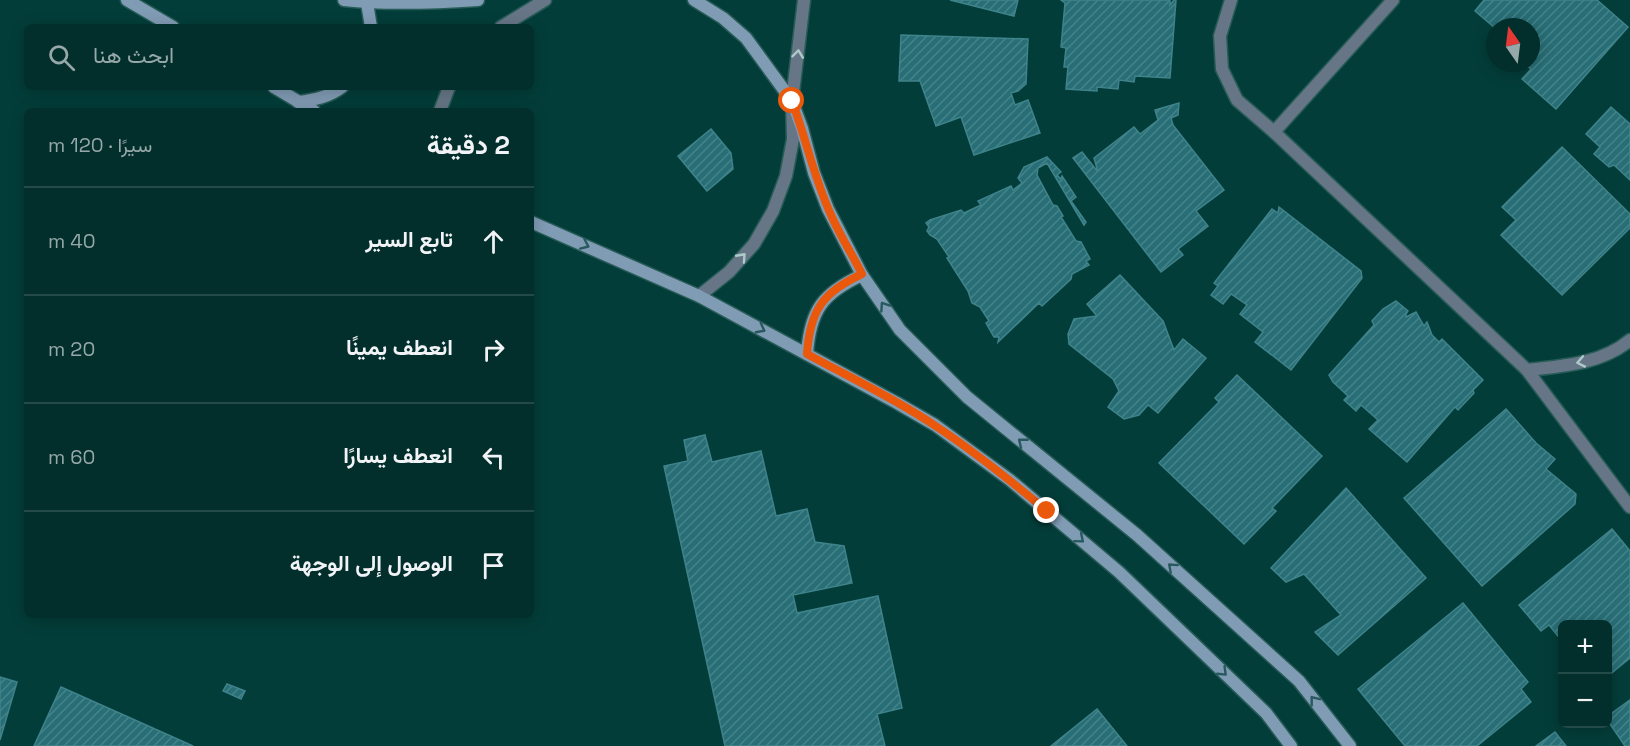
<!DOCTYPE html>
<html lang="ar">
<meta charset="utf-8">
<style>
body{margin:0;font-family:"Space Grotesk",Vazirmatn,sans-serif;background:#103a37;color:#f1f3f6;direction:rtl}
.controls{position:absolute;right:18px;bottom:18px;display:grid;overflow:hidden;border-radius:9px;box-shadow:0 3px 15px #0003}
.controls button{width:54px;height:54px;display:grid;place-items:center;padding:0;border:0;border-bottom:2px solid #234a47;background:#022e2b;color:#f1f3f6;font:30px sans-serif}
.compass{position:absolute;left:1486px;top:18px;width:54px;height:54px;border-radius:50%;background:#022e2b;box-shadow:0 3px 15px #0003;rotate:346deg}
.stop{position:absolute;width:18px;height:18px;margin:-14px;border:4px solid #ea580c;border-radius:50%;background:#fff}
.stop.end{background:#ea580c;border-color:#fff;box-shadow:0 2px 6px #0008}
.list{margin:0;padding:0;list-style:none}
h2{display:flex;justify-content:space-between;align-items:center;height:78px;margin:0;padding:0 24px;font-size:26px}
h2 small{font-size:20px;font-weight:400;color:#96a8a9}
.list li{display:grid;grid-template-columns:39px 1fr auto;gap:18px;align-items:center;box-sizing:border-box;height:108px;padding:0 24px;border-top:2px solid #234a47}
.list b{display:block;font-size:22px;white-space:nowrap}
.list em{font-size:20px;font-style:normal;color:#96a8a9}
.icon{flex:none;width:33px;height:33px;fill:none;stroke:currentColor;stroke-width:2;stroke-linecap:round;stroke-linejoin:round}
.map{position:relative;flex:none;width:1630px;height:746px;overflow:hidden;direction:ltr}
.search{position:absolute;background:#022e2b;box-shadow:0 3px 15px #0003;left:24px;top:24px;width:510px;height:66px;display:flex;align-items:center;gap:15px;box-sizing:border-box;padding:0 21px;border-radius:9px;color:#96a8a9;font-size:22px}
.panel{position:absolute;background:#022e2b;box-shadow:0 3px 15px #0003;left:24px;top:108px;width:510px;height:510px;border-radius:9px;direction:rtl}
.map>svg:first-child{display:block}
.building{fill:url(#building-hatch);stroke:#3f838b;stroke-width:1.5}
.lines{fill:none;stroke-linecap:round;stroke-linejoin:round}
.street-casing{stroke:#265b57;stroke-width:15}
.secondary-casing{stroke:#265b57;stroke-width:15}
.street{stroke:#667686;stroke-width:12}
.secondary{stroke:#809bb4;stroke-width:12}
.oneway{stroke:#adcaca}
.oneway2{stroke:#28595e}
.route{stroke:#ea580c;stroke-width:8}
</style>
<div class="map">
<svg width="1630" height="746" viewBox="0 0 1630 746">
<defs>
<pattern id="building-hatch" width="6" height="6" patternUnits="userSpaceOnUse" patternTransform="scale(1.5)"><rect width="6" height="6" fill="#286e76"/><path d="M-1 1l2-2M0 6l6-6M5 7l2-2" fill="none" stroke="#468389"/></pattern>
</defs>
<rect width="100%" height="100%" fill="#033d39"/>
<g class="building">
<polygon points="950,0 1018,0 1014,16"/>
<polygon points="1061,0 1170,0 1170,5 1174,0 1176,0 1170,78 1135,76 1134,82 1119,80 1118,89 1097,87 1097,91 1066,89 1068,67 1064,67 1066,48 1061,47 1065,3"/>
<polygon points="1484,0 1597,0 1628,27 1556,109 1522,79 1531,69 1524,63 1531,63 1531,27 1495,28 1475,11"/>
<polygon points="901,35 1028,39 1026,84 1018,91 1011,93 1015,105 1028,100 1040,133 974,155 961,117 936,126 920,81 899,81"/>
<polygon points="1179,103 1178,115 1171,118 1173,125 1224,190 1196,211 1208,226 1178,249 1183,255 1161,272 1073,158 1082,152 1098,172 1094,158 1134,127 1140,134 1158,120 1155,110"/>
<polygon points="1611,107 1630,124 1630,180 1614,165 1609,167 1594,154 1600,147 1586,134"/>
<polygon points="711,129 731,153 733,169 707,191 678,156"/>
<polygon points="1562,147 1630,214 1630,228 1562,295 1501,235 1516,220 1502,207"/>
<polygon points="1047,157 1061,172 1057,175 1061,179 1062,176 1076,197 1071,201 1086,222 1084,225 1047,163 1038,168 1037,175 1053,205 1057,206 1063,216 1061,217 1076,241 1081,242 1090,259 1086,261 1089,265 1072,274 1071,279 1042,306 1039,303 998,342 999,337 994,337 986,323 989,321 980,307 972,303 968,291 947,258 949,257 937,239 930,235 927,231 929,227 926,223 930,220 961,210 964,213 981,205 978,201 1011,186 1013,190 1022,183 1018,178 1024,167"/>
<polygon points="1279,207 1361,271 1362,278 1291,370 1255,342 1263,332 1240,314 1247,305 1231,294 1223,304 1211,295 1218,286 1214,283 1272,209 1278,213"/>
<polygon points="1120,275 1163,321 1174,350 1183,339 1206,358 1158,413 1148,405 1139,415 1124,419 1108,407 1119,391 1113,379 1069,344 1068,334 1074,319 1097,316 1087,304"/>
<polygon points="1396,301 1408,311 1406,314 1406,317 1416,312 1424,326 1427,322 1432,335 1439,342 1442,339 1483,380 1473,390 1474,393 1458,410 1455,407 1407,462 1369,429 1378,420 1361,405 1356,411 1344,400 1348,396 1333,382 1329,375 1374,325 1372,321 1383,309"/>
<polygon points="1237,375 1322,456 1272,508 1276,511 1244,544 1159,463 1219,402 1215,398"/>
<polygon points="1506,409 1536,443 1555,459 1546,469 1576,494 1575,504 1482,586 1404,498"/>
<polygon points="705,435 712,462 761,451 776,516 807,509 815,542 844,546 852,583 793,595 797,613 878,596 902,708 877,714 885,746 725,746 664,466 688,461 684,440"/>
<polygon points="1346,488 1426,578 1338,655 1315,632 1341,615 1304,574 1286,582 1271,568"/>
<polygon points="1612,529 1630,551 1630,658 1608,676 1608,624 1562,624 1562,641 1549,625 1541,631 1519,605"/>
<polygon points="1463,603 1528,682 1521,689 1531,702 1477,746 1405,746 1358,689"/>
<polygon points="0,677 17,682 0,740"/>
<polygon points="227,684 245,691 241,699 223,691"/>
<polygon points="61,687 193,746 34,746"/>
<polygon points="1630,700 1630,746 1625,746 1608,721 1608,716"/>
<polygon points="1097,709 1127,746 1051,746"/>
<polygon points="1555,732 1566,746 1536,746"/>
</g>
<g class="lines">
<defs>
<g id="street">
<polyline points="1231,0 1220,36 1222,69 1237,100 1274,132 1527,370 1630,507"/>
<polyline points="501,27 545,0"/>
<polyline points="440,111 449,87"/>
<polyline points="1274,132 1393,0"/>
<polyline points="699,296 729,272 754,244 773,211 786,176 793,139 792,101 804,0"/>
<path d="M 1527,370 C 1563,366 1601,364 1630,340"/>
</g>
<g id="secondary">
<polyline points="127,0 173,27"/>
<path d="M 344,0 C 388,5 434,3 478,0"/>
<polyline points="694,0 723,18 746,38 792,101 802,128 814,173 828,209 862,275 900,330 967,397 1137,535 1299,681 1350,746"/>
<polyline points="367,3 371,27"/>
<polyline points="274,87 314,111"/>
<path d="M 298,102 C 314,100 329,97 342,87"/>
<polyline points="531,222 699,296 897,403 935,425 1010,480 1119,572 1266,713 1291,746"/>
<path d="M 807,354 C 810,310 823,293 862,275"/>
</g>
</defs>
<use href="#street" class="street-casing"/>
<use href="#secondary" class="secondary-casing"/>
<use href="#street" class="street"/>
<use href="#secondary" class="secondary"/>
</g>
<defs><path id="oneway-chevron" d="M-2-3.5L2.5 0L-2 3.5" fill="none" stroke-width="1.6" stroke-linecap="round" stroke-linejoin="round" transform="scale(1.5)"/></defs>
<g class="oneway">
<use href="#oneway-chevron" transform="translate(798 54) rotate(-83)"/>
<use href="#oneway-chevron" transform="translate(742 257) rotate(-48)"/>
<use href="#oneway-chevron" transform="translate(1581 362) rotate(169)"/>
</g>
<g class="oneway2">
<use href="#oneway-chevron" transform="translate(585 245) rotate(24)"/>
<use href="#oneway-chevron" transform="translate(884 306) rotate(-124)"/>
<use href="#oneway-chevron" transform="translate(761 329) rotate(28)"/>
<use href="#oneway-chevron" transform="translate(1022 442) rotate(-141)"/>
<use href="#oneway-chevron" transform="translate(1080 539) rotate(40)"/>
<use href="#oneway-chevron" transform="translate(1172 567) rotate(-138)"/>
<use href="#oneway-chevron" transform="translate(1223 672) rotate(44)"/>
<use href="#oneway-chevron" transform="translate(1314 700) rotate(-128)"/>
</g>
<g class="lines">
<path class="route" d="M 792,101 C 805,136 813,173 828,208 C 837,231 851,252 862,274 C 823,292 810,310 807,354 C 849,377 894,398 934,425 C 974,451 1011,481 1047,511"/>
</g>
</svg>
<div class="controls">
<button>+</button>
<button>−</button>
</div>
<svg class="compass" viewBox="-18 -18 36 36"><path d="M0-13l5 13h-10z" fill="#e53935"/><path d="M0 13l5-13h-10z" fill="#96a8a9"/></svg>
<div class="stop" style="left:792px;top:101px"></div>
<div class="stop end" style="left:1047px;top:511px"></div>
<div class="search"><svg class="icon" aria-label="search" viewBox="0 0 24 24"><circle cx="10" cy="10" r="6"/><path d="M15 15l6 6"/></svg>ابحث هنا</div>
<section class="panel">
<h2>2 دقيقة<small>سيرًا · 120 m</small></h2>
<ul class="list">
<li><svg class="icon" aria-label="ahead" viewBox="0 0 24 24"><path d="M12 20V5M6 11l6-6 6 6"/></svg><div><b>تابع السير</b></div><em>40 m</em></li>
<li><svg class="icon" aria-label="right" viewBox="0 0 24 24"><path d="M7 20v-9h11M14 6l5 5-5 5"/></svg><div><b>انعطف يمينًا</b></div><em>20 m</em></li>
<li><svg class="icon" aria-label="left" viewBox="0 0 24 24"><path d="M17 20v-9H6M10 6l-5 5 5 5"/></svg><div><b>انعطف يسارًا</b></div><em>60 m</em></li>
<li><svg class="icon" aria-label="arrive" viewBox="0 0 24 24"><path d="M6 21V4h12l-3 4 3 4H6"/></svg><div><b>الوصول إلى الوجهة</b></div></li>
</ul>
</section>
</div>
